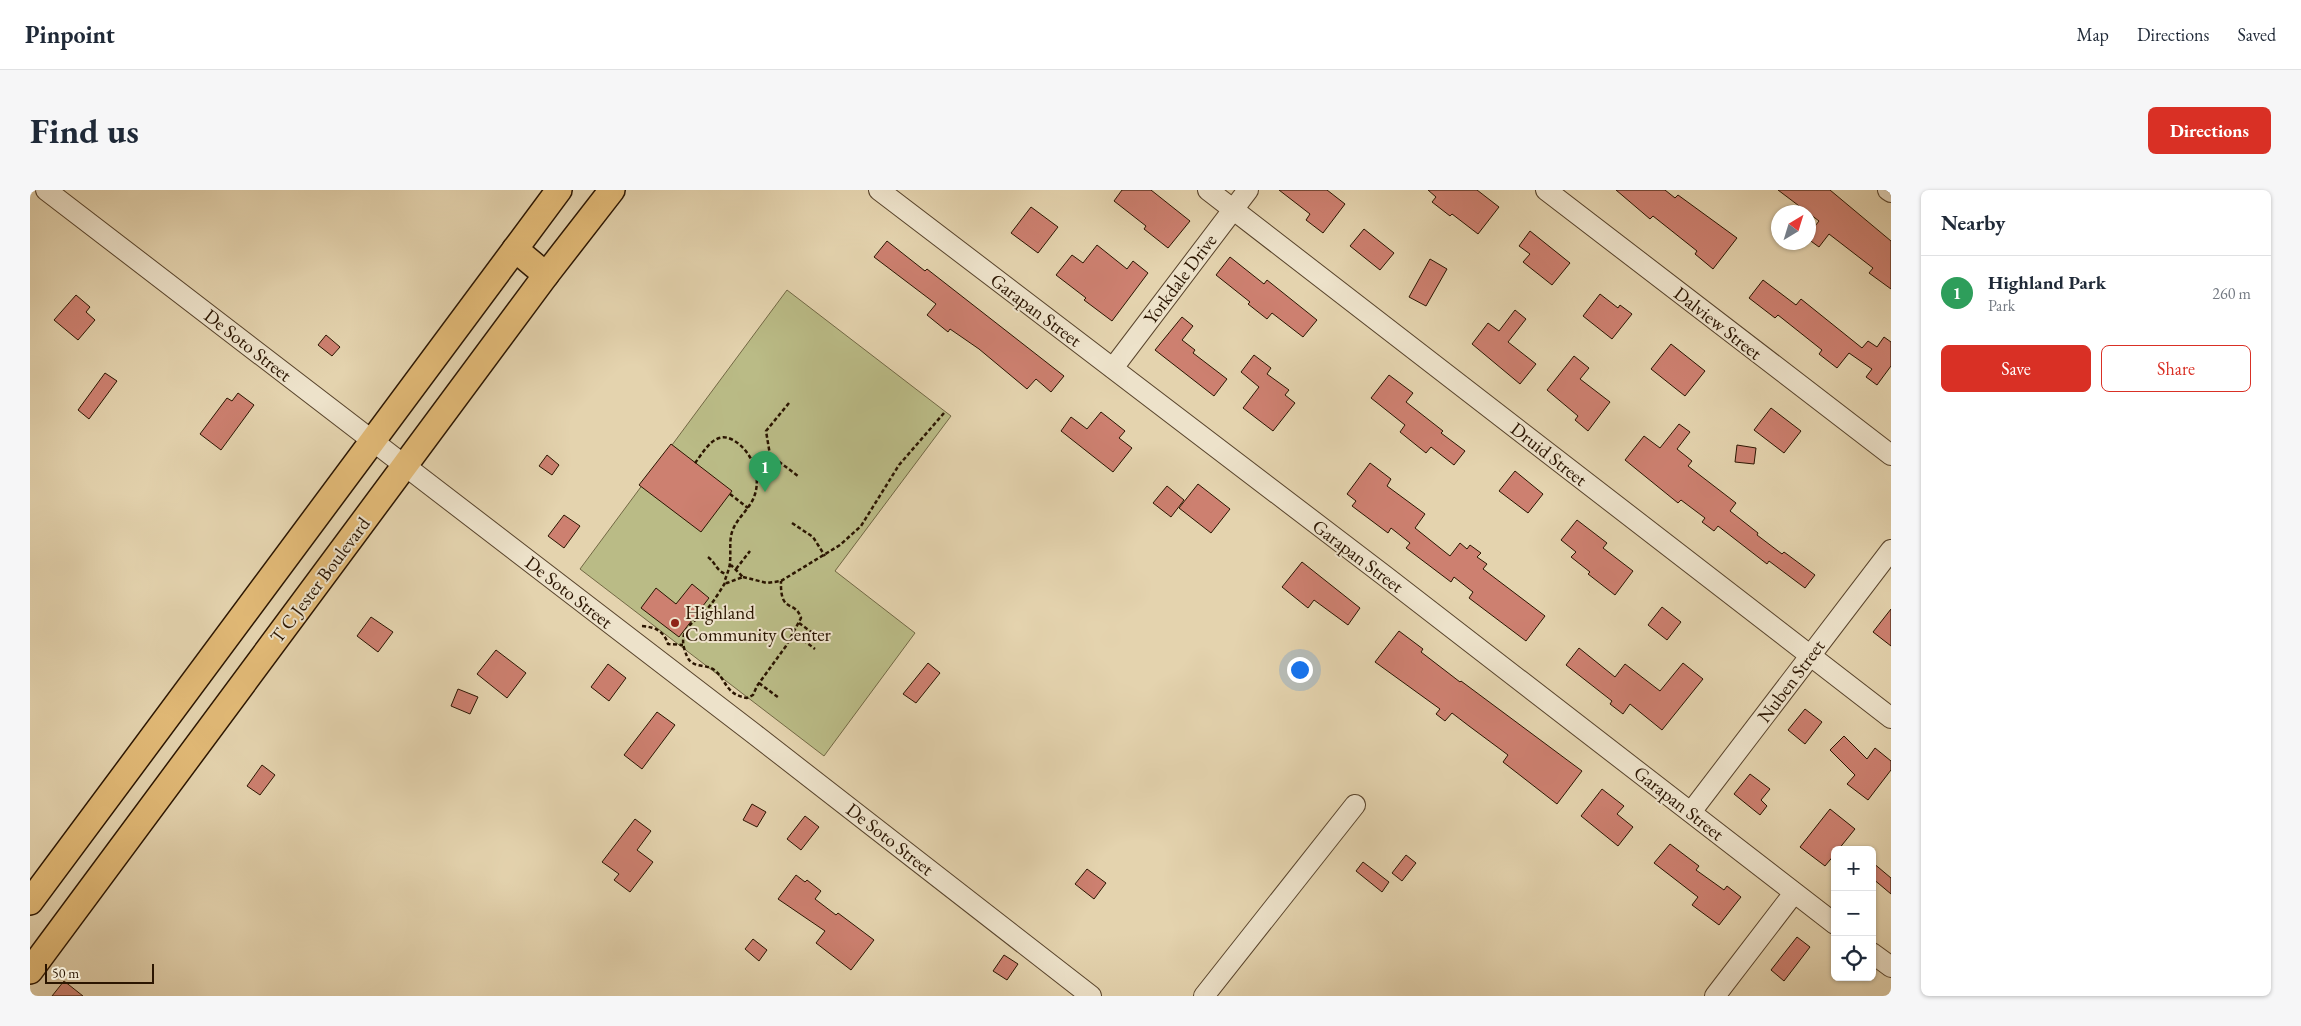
<!DOCTYPE html>
<meta charset="utf-8">
<style>
body{margin:0;font-family:"EB Garamond",serif;background:#f6f6f7;color:#1f2937}
.controls{position:absolute;right:15px;bottom:15px;display:grid;overflow:hidden;border-radius:8px;box-shadow:0 1px 4px #0004}
.controls button{width:45px;height:45px;display:grid;place-items:center;padding:0;border:0;border-bottom:1px solid #e0e1e3;background:#fff;color:#1f2937;font:25px sans-serif}
.compass{position:absolute;left:1741px;top:15px;width:45px;height:45px;border-radius:50%;background:#fff;box-shadow:0 1px 4px #0004;rotate:38deg}
.scale{position:absolute;left:15px;bottom:12px;width:109px;box-sizing:border-box;padding-left:5px;border:2px solid #2b1501;border-top:0;font-size:14px;line-height:18px;white-space:nowrap;color:#2b1501;-webkit-text-stroke:4px #ede2ca;paint-order:stroke}
.you{position:absolute;left:1269px;top:479px;width:18px;height:18px;margin:-12px;border:4px solid #fff;border-radius:50%;background:#1a73e8;box-shadow:0 0 0 8px #1a73e833}
.badge{display:grid;place-items:center;width:32px;height:32px;border-radius:50%;background:#d93025;color:#fff;font-size:16px;font-weight:700}
.pin{position:absolute;translate:-50% -41px;filter:drop-shadow(0 1px 2px #0008)}
.pin::after{content:'';position:absolute;top:26px;width:18px;height:15px;background:inherit;clip-path:polygon(0 0,100% 0,50% 100%)}
.list{margin:0;padding:0;list-style:none}
h2{display:flex;justify-content:space-between;align-items:center;height:65px;margin:0;padding:0 20px;font-size:21px}
h2 small{font-size:16px;font-weight:400;color:#747a83}
.list li{display:grid;grid-template-columns:32px 1fr auto;gap:15px;align-items:center;box-sizing:border-box;height:75px;padding:0 20px;border-top:1px solid #e0e1e3}
.list b{display:block;font-size:19px;white-space:nowrap}
.list p{margin:0;font-size:16px;white-space:nowrap;color:#747a83}
.list em{font-size:16px;font-style:normal;color:#747a83}
.actions{display:flex;gap:10px;padding:15px 20px}
.actions a{flex:1;padding:11px 0;border:1px solid #d93025;border-radius:8px;text-align:center;font-size:18px;color:#d93025}
.actions .main{background:#d93025;color:#fff}
.icon{flex:none;width:28px;height:28px;fill:none;stroke:currentColor;stroke-width:2;stroke-linecap:round;stroke-linejoin:round}
.map{position:relative;flex:none;width:1861px;height:806px;overflow:hidden;border-radius:8px}
header{display:flex;align-items:center;gap:30px;box-sizing:border-box;height:70px;padding:0 25px;background:#fff;border-bottom:1px solid #e0e1e3}
header strong{font-size:24px}
nav{display:flex;gap:28px;margin-inline-start:auto;font-size:18px}
.intro{display:flex;align-items:center;justify-content:space-between;box-sizing:border-box;height:120px;padding:0 30px}
h1{margin:0;font-size:35px}
.button{padding:12px 22px;border-radius:8px;background:#d93025;color:#fff;font-size:18px;font-weight:700}
main{display:flex;gap:30px;padding:0 30px}
aside{flex:1;background:#fff;border-radius:8px;box-shadow:0 1px 4px #0004}
.map>svg:first-child{display:block}
.green{fill:#babb86;stroke:#726844}
.building{fill:#cd8070;stroke:#2b1501}
.lines{fill:none;stroke-linecap:round;stroke-linejoin:round}
.minor-casing{stroke:#59442c;stroke-width:22}
.major-casing{stroke:#2b1501;stroke-width:28}
.path{stroke:#2b1501;stroke-width:2.5;stroke-dasharray:4 2.5;stroke-linecap:butt}
.minor{stroke:#ede2ca;stroke-width:20}
.major{stroke:#e2ba77;stroke-width:25}
.poi-dot{fill:#8f2418;stroke:#ede2ca;stroke-width:2}
.labels{text-anchor:middle;dominant-baseline:central;stroke-width:4;stroke-linejoin:round;paint-order:stroke}
.street-label{font-size:19px;fill:#2b1501;stroke:#ede2ca}
.poi-label{font-size:19px;fill:#2b1501;stroke:#ede2ca;text-anchor:start}
</style>
<header>
<strong>Pinpoint</strong>
<nav><a>Map</a><a>Directions</a><a>Saved</a></nav>
</header>
<div class="intro"><h1>Find us</h1><a class="button">Directions</a></div>
<main>
<div class="map">
<svg width="1861" height="806" viewBox="0 0 1861 806">
<rect width="100%" height="100%" fill="#e4d3ae"/>
<filter id="stains"><feTurbulence type="fractalNoise" baseFrequency=".004" numOctaves="4"/><feColorMatrix values="0 0 0 0 .2 0 0 0 0 .09 0 0 0 0 .02 0 0 0 .5 -.17"/></filter>
<radialGradient id="worn" r=".72"><stop offset=".6" stop-color="#630" stop-opacity="0"/><stop offset="1" stop-color="#630" stop-opacity=".3"/></radialGradient>
<polygon class="green" points="757,100 921,226 805,381 885,443 794,566 550,379"/>
<g class="building">
<polygon points="1092,0 1121,0 1160,31 1138,58 1114,39 1116,36 1084,11"/>
<polygon points="1249,0 1297,0 1315,14 1293,43 1276,30 1280,24"/>
<polygon points="1398,0 1447,0 1469,17 1448,44 1422,24 1420,26 1402,12 1406,7"/>
<polygon points="1586,0 1635,0 1645,8 1648,5 1707,48 1683,79 1665,64 1667,61 1623,26 1620,29"/>
<polygon points="1748,0 1800,0 1861,51 1861,99 1839,83 1843,78 1799,44 1789,57 1778,49 1778,45 1789,31"/>
<polygon points="1001,17 1028,37 1008,63 981,43"/>
<polygon points="1334,39 1364,63 1350,80 1320,56"/>
<polygon points="1500,41 1540,73 1522,95 1493,72 1500,64 1489,56"/>
<polygon points="857,51 895,81 897,79 1034,186 1021,202 1006,189 997,199 949,159 920,139 918,142 897,125 906,114 844,67"/>
<polygon points="1067,55 1097,79 1103,71 1118,83 1082,131 1054,110 1056,108 1026,85 1042,65 1053,73"/>
<polygon points="1200,67 1234,94 1237,90 1287,130 1273,147 1242,123 1237,129 1218,114 1220,112 1186,85"/>
<polygon points="1400,69 1417,79 1396,116 1379,107"/>
<polygon points="1733,90 1766,115 1771,109 1832,158 1838,151 1847,157 1854,147 1861,152 1861,176 1847,195 1836,187 1842,179 1819,163 1807,178 1789,164 1792,160 1748,125 1745,128 1719,108"/>
<polygon points="1570,104 1588,118 1590,115 1602,124 1582,149 1553,126"/>
<polygon points="46,105 60,117 56,122 65,130 48,150 24,130"/>
<polygon points="1485,120 1496,129 1478,152 1506,174 1490,194 1442,154 1458,133 1469,141"/>
<polygon points="1152,127 1163,136 1152,150 1165,160 1163,163 1197,189 1184,206 1125,160"/>
<polygon points="296,145 310,157 302,166 288,155"/>
<polygon points="1641,154 1675,181 1655,206 1621,179"/>
<polygon points="1224,165 1241,178 1237,184 1259,200 1255,205 1265,213 1243,241 1213,218 1229,197 1211,182"/>
<polygon points="1544,166 1559,178 1550,189 1580,212 1558,241 1545,230 1548,226 1517,200"/>
<polygon points="75,183 87,191 59,229 48,220"/>
<polygon points="1359,185 1383,203 1376,212 1413,241 1411,243 1435,261 1424,275 1401,257 1396,263 1370,242 1375,235 1341,208"/>
<polygon points="208,203 224,215 191,260 170,244 197,208 202,211"/>
<polygon points="1741,218 1771,241 1754,263 1724,240"/>
<polygon points="1071,222 1095,241 1089,248 1102,258 1083,282 1031,241 1041,227 1057,239"/>
<polygon points="1649,234 1660,242 1647,259 1662,271 1658,276 1706,313 1700,321 1728,343 1727,345 1752,364 1754,362 1785,385 1775,398 1739,371 1737,374 1688,336 1684,341 1672,332 1675,328 1651,310 1648,313 1595,270 1614,246 1630,258"/>
<polygon points="641,254 702,301 671,342 609,295"/>
<polygon points="1707,255 1726,258 1724,274 1705,272"/>
<polygon points="517,265 529,275 522,285 509,276"/>
<polygon points="1340,273 1361,289 1357,296 1395,324 1385,338 1420,366 1430,353 1437,359 1440,355 1451,363 1447,367 1457,374 1453,379 1515,426 1496,451 1439,408 1443,402 1424,387 1421,392 1376,358 1380,353 1361,338 1358,343 1322,316 1326,311 1317,304"/>
<polygon points="1485,281 1513,304 1498,323 1469,301"/>
<polygon points="1168,294 1200,319 1181,343 1149,318"/>
<polygon points="1137,296 1154,310 1141,327 1123,313"/>
<polygon points="534,325 550,336 534,358 518,346"/>
<polygon points="1547,330 1577,353 1573,358 1603,381 1585,405 1558,384 1560,382 1541,367 1546,362 1531,350"/>
<polygon points="1272,372 1330,418 1318,435 1284,410 1278,418 1252,397"/>
<polygon points="662,394 679,408 649,447 611,418 626,398 646,414"/>
<polygon points="1632,417 1651,432 1637,450 1618,435"/>
<polygon points="1861,419 1861,456 1843,442"/>
<polygon points="341,427 363,442 348,462 327,446"/>
<polygon points="1369,441 1393,459 1391,462 1430,492 1431,491 1552,581 1527,614 1473,572 1478,565 1439,536 1422,523 1415,531 1406,524 1410,519 1345,472"/>
<polygon points="1549,458 1585,487 1595,474 1630,501 1653,473 1673,489 1632,540 1600,514 1593,524 1580,514 1582,511 1536,475"/>
<polygon points="466,460 496,483 477,508 447,484"/>
<polygon points="898,473 910,483 886,513 873,504"/>
<polygon points="578,474 596,488 579,511 561,497"/>
<polygon points="428,499 448,507 440,524 421,516"/>
<polygon points="1775,519 1792,532 1775,554 1758,540"/>
<polygon points="627,522 645,535 612,579 594,565"/>
<polygon points="1814,546 1837,569 1845,558 1861,571 1861,580 1838,610 1817,594 1825,585 1800,560"/>
<polygon points="232,575 245,585 230,605 217,596"/>
<polygon points="1720,584 1740,599 1731,610 1737,616 1730,625 1704,604"/>
<polygon points="1572,599 1594,616 1587,624 1603,637 1588,656 1551,626"/>
<polygon points="722,614 736,622 727,637 713,630"/>
<polygon points="1800,619 1825,639 1808,660 1805,660 1805,664 1795,676 1770,657"/>
<polygon points="775,626 789,637 771,660 757,649"/>
<polygon points="605,629 621,641 607,660 623,672 600,702 584,690 589,684 572,672"/>
<polygon points="1640,654 1669,676 1666,680 1694,700 1697,696 1711,707 1689,735 1662,715 1668,707 1624,673"/>
<polygon points="1376,665 1386,673 1372,691 1362,683"/>
<polygon points="1333,672 1359,692 1352,702 1326,681"/>
<polygon points="1842,672 1861,688 1861,704 1842,688"/>
<polygon points="1057,679 1076,693 1064,709 1045,694"/>
<polygon points="766,685 775,692 777,690 791,701 785,709 806,725 808,723 844,750 821,780 786,753 795,741 748,709"/>
<polygon points="1767,747 1780,757 1754,791 1741,780"/>
<polygon points="723,749 737,760 729,771 715,759"/>
<polygon points="974,765 988,774 977,790 963,781"/>
<polygon points="34,791 53,806 22,806"/>
</g>
<g class="lines">
<defs>
<g id="minor">
<polyline points="16,0 723,543 1061,806"/>
<polyline points="849,0 1355,386 1805,734"/>
<polyline points="1178,0 1861,528"/>
<polyline points="1516,0 1861,265"/>
<polyline points="1858,0 1861,2"/>
<polyline points="1083,178 1218,0"/>
<polyline points="1661,622 1861,360"/>
<polyline points="1842,763 1861,777"/>
<polyline points="1174,806 1325,615"/>
<polyline points="1685,806 1764,703"/>
</g>
<g id="major">
<polyline points="485,59 516,85"/>
<polyline points="0,712 529,0"/>
<polyline points="0,781 516,85 582,0"/>
</g>
</defs>
<use href="#minor" class="minor-casing"/>
<use href="#major" class="major-casing"/>
<g class="path">
<polyline points="759,213 736,241 740,265 768,286"/>
<path d="M 665,273 C 675,260 685,240 703,250 C 724,262 734,292 721,313 C 715,323 706,330 702,342 C 699,352 701,362 700,372 C 700,377 697,384 695,390 L 697,393 L 713,387 L 701,375"/>
<polyline points="726,280 744,268"/>
<polyline points="700,304 718,318"/>
<polyline points="762,333 783,347 795,366"/>
<path d="M 678,367 C 686,373 686,381 696,384"/>
<polyline points="706,379 720,361"/>
<polyline points="713,387 737,393 751,391 810,355 831,336 869,275 914,223"/>
<path d="M 695,393 C 690,401 684,411 678,418 C 666,432 649,437 654,458 C 656,464 657,468 661,472 C 668,477 676,475 683,479 C 697,489 694,504 717,508 L 723,505 L 727,496 L 756,456 L 771,428 C 765,409 750,425 751,391"/>
<polyline points="769,433 784,444"/>
<path d="M 612,436 C 625,437 634,441 638,454 L 653,455"/>
<polyline points="763,442 785,459"/>
<polyline points="729,493 749,508"/>
</g>
<use href="#minor" class="minor"/>
<use href="#major" class="major"/>
</g>
<circle class="poi-dot" cx="645" cy="433" r="5"/>
<g class="labels">
<g class="street-label">
<text transform="translate(1150 89) rotate(-53)">Yorkdale Drive</text>
<text transform="translate(1006 120) rotate(37)">Garapan Street</text>
<text transform="translate(1688 133) rotate(38)">Dalview Street</text>
<text transform="translate(218 155) rotate(38)">De Soto Street</text>
<text transform="translate(1519 264) rotate(38)">Druid Street</text>
<text transform="translate(1328 366) rotate(37)">Garapan Street</text>
<text transform="translate(290 390) rotate(-53)">T C Jester Boulevard</text>
<text transform="translate(539 402) rotate(38)">De Soto Street</text>
<text transform="translate(1761 491) rotate(-53)">Nuben Street</text>
<text transform="translate(1649 613) rotate(38)">Garapan Street</text>
<text transform="translate(860 649) rotate(38)">De Soto Street</text>
</g>
<g class="poi-label">
<text x="655" y="422">Highland<tspan x="655" dy="22">Community Center</tspan></text>
</g>
</g>
<rect width="100%" height="100%" filter="url(#stains)"/>
<rect width="100%" height="100%" fill="url(#worn)"/>
</svg>
<div class="controls">
<button>+</button>
<button>−</button>
<button><svg class="icon" aria-label="locate" viewBox="0 0 24 24"><circle cx="12" cy="12" r="6"/><path d="M12 2v4M12 18v4M2 12h4M18 12h4"/></svg></button>
</div>
<svg class="compass" viewBox="-18 -18 36 36"><path d="M0-13l5 13h-10z" fill="#e53935"/><path d="M0 13l5-13h-10z" fill="#747a83"/></svg>
<div class="scale">50 m</div>
<div class="you"></div>
<div class="pin badge" style="left:735px;top:302px;background:#2e9e5b">1</div>
</div>
<aside>
<h2>Nearby<small></small></h2>
<ul class="list">
<li><span class="badge" style="background:#2e9e5b">1</span><div><b>Highland Park</b><p>Park</p></div><em>260 m</em></li>
</ul>
<div class="actions"><a class="main">Save</a><a>Share</a></div>
</aside>
</main>
